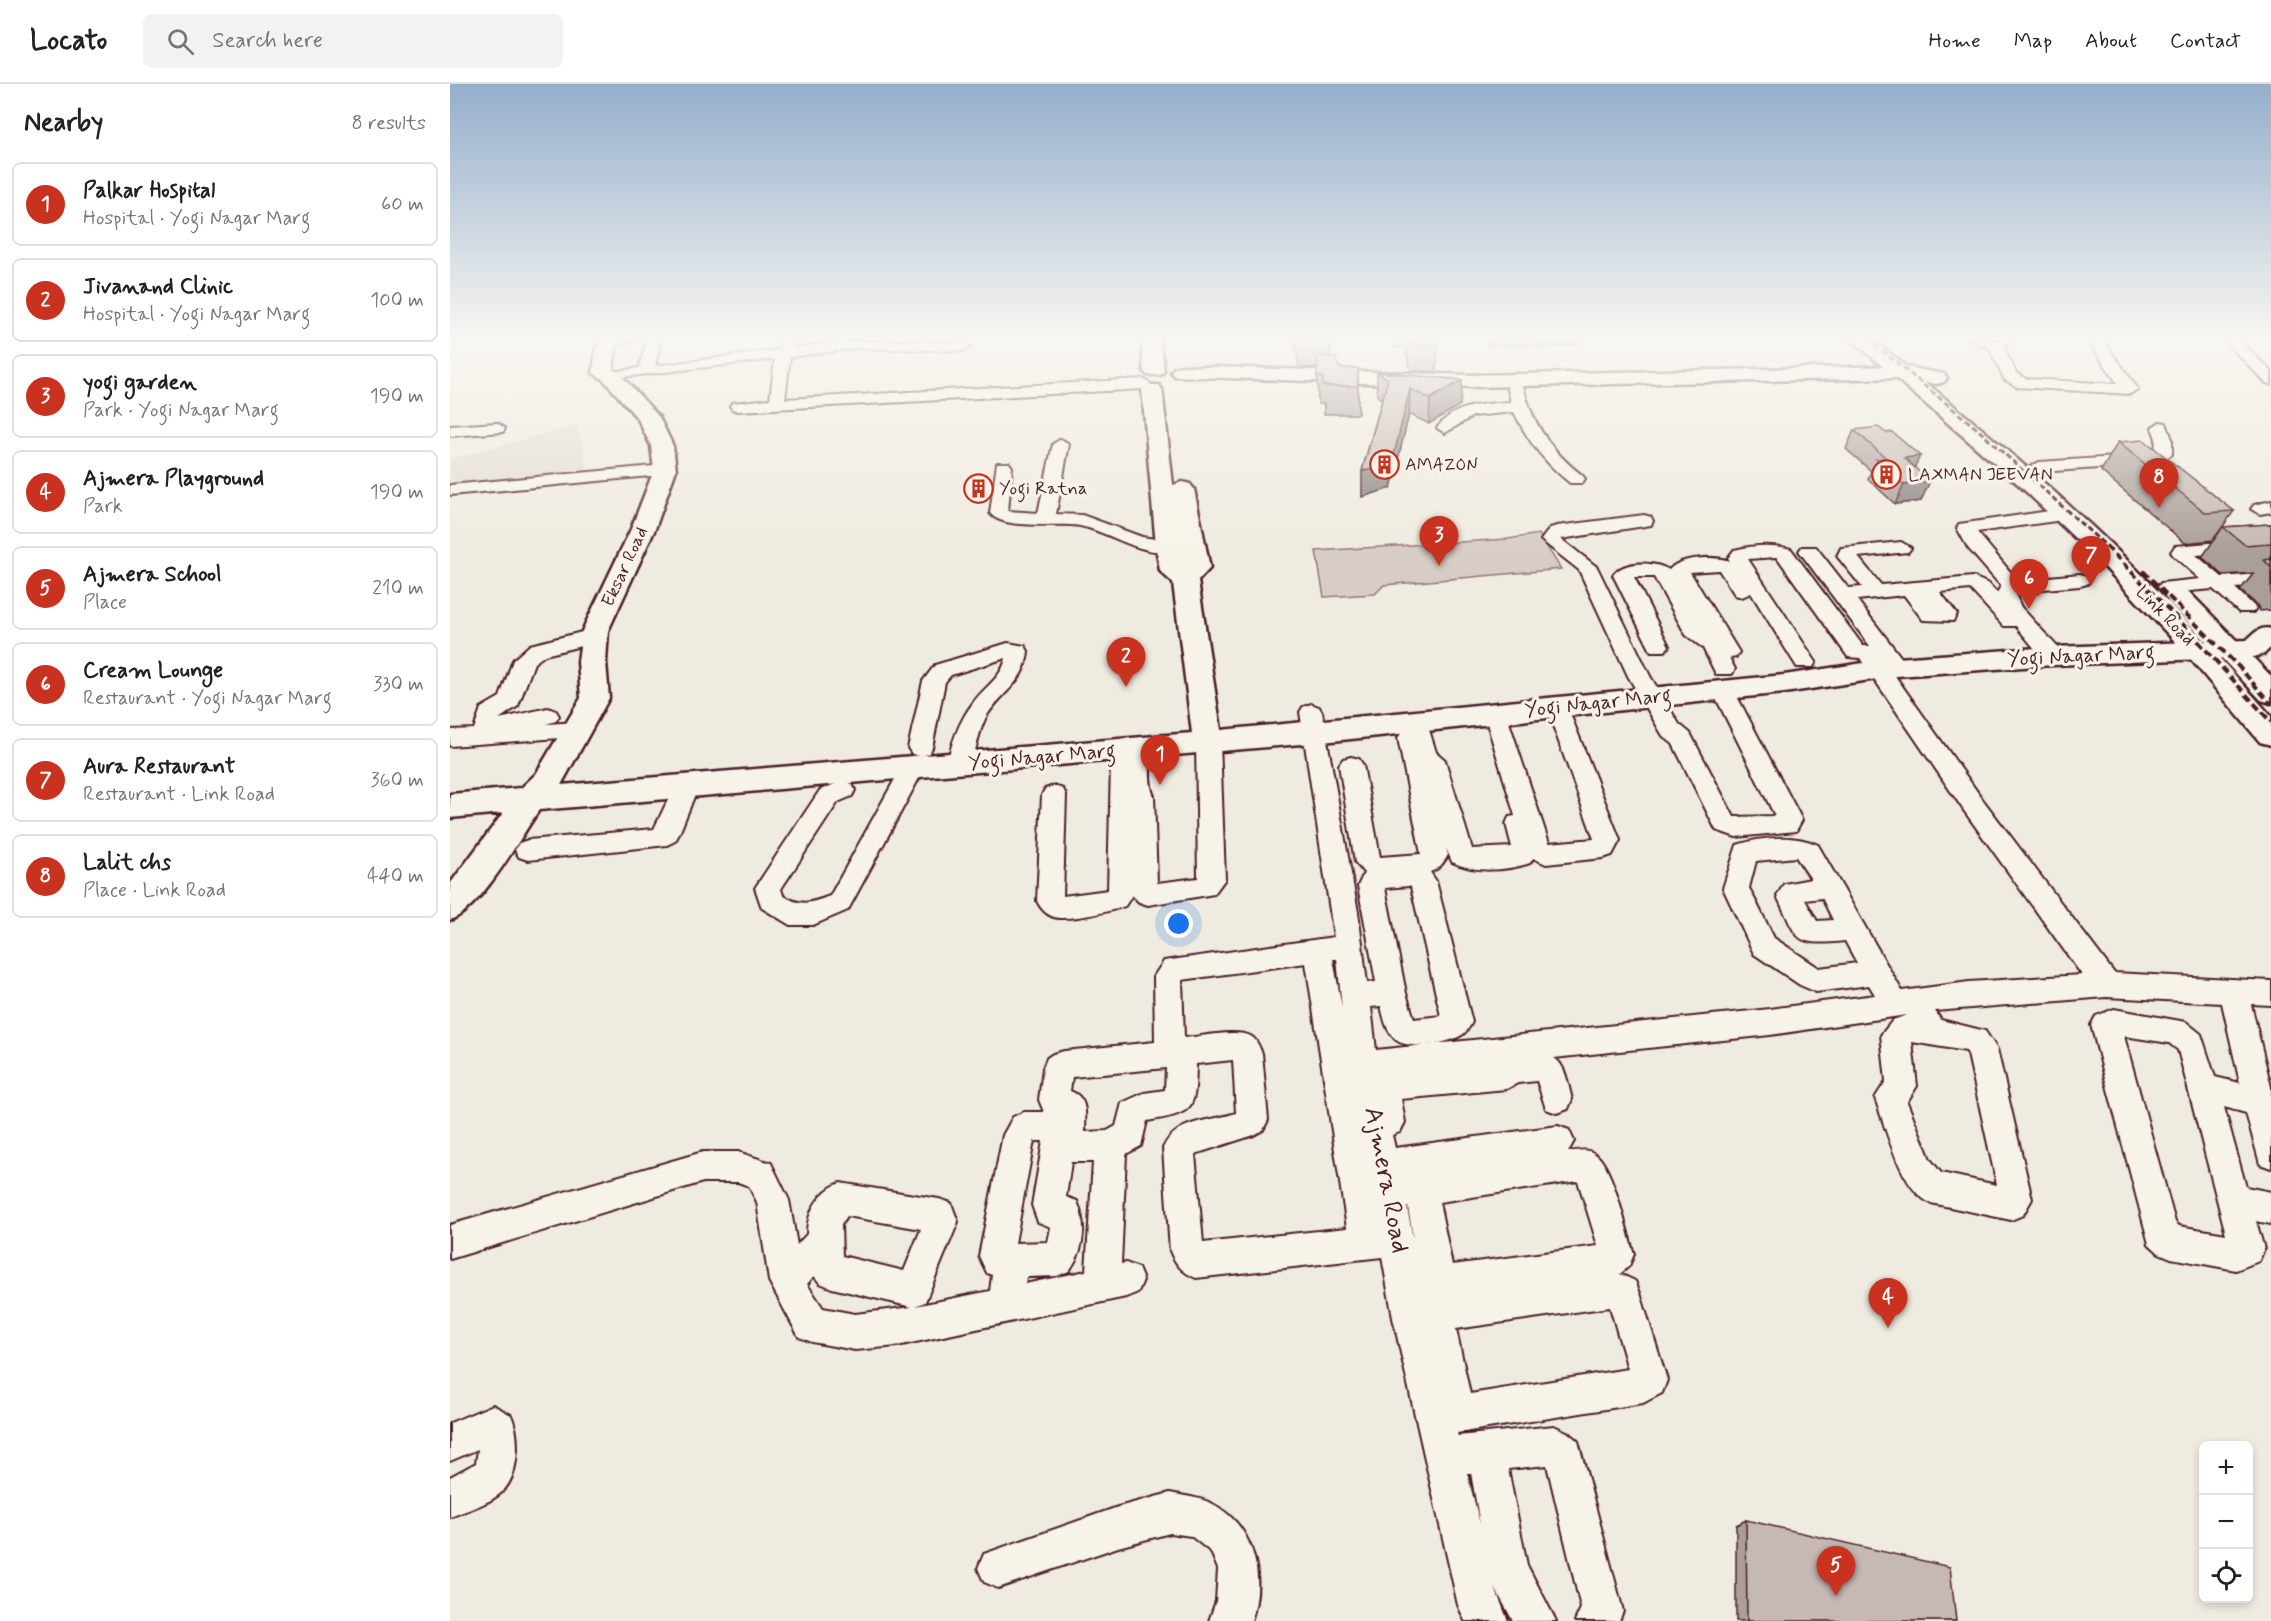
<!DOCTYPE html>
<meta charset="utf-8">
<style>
body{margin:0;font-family:Mynerve,sans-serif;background:#f2f2f2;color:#222}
.controls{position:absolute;right:18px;bottom:18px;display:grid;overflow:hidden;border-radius:9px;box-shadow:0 3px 9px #0003}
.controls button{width:54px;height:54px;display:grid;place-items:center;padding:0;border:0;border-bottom:2px solid #e0e0e0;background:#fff;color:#222;font:30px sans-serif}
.you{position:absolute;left:729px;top:840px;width:21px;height:21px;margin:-15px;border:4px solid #fff;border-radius:50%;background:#1a73e8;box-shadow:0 0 0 9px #1a73e833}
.badge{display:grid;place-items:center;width:39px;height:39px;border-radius:50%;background:#c8321e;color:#fff;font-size:20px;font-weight:700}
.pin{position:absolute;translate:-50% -50px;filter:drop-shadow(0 2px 3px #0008)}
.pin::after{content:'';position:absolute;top:32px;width:21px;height:18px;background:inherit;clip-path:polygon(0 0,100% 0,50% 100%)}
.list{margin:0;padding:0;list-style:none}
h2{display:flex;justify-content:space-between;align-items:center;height:78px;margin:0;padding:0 24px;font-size:26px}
h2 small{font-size:20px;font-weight:400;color:#767676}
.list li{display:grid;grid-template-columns:39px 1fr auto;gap:18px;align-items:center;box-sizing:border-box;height:84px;margin:0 12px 12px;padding:0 12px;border:2px solid #e0e0e0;border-radius:9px}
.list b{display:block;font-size:22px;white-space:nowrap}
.list p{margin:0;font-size:20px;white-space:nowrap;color:#767676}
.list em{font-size:20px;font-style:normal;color:#767676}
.icon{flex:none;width:33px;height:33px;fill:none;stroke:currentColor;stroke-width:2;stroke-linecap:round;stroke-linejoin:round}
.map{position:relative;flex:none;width:1821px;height:1537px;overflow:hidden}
header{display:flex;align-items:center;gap:36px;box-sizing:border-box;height:84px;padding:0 30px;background:#fff;border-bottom:2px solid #e0e0e0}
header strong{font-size:28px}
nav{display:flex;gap:33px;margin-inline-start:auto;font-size:21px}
.search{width:420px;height:54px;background:#f2f2f2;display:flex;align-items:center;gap:15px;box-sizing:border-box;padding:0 21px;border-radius:9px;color:#767676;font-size:22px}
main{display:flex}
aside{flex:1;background:#fff}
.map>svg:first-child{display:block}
.built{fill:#e3dcd2}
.green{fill:#d8cdc6;stroke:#917678;stroke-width:1.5}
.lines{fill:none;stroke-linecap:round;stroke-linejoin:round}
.street-casing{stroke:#4a1f2b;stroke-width:4}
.secondary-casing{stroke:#4a1f2b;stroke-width:5}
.primary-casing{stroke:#4a1f2b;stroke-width:5}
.street{fill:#f7f3e8;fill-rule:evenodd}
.secondary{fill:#f7f3e8;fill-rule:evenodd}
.primary{fill:#f7f3e8;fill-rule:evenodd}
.rail-far1{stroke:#4a1f2b;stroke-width:3;stroke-dasharray:6 3;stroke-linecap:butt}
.rail{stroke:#4a1f2b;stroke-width:4;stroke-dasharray:8 4;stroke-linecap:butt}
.wall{fill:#aa9e9a;stroke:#4a1f2b;stroke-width:1.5}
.shaded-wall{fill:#8b817d;stroke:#4a1f2b;stroke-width:1.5}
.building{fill:#c6b8b3;stroke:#4a1f2b;stroke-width:1.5}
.labels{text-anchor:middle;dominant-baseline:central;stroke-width:6;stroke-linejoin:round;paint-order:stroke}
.far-poi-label{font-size:18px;fill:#4a1f2b;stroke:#f7f3e8;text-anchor:start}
.far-street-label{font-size:18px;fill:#4a1f2b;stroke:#f7f3e8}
.street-label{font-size:21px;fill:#4a1f2b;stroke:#f7f3e8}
.near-street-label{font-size:26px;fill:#4a1f2b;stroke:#f7f3e8}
</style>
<header>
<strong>Locato</strong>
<div class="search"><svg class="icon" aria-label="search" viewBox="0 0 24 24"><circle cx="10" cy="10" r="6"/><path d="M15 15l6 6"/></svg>Search here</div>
<nav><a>Home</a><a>Map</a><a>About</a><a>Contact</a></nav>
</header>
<main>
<aside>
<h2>Nearby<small>8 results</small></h2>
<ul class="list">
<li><span class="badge">1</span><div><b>Palkar Hospital</b><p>Hospital · Yogi Nagar Marg</p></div><em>60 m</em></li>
<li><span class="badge">2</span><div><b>Jivanand Clinic</b><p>Hospital · Yogi Nagar Marg</p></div><em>100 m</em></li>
<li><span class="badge">3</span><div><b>yogi garden</b><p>Park · Yogi Nagar Marg</p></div><em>190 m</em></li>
<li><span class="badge">4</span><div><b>Ajmera Playground</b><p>Park</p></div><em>190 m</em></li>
<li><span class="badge">5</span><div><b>Ajmera School</b><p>Place</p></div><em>210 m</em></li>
<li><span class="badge">6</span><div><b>Cream Lounge</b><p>Restaurant · Yogi Nagar Marg</p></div><em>330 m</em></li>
<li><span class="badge">7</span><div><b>Aura Restaurant</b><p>Restaurant · Link Road</p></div><em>360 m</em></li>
<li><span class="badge">8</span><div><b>Lalit chs</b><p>Place · Link Road</p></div><em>440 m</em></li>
</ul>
</aside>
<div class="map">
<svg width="1821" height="1537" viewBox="0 0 1821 1537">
<rect width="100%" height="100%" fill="#f0ebe0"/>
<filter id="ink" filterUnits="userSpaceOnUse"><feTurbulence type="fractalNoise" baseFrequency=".0167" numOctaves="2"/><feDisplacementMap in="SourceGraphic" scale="12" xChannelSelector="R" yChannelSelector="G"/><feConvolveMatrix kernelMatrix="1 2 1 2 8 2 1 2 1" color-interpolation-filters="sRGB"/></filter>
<g filter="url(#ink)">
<polygon class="built" points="128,341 138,387 0,403 0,375"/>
<polygon class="green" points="1089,450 1111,485 934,501 925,510 874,513 866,467 1058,455"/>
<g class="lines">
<defs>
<g id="street">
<polygon points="154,255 184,255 182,258 155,260"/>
<polygon points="197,255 211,255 205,282 327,266 332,255 346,255 343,264 409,256 514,259 521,263 514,267 409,264 340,273 335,315 693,295 701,300 693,305 288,327 282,325 280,322 282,319 320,315 325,275 156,295 153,292 156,289 189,284"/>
<polygon points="1519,255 1562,255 1554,263 1566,289 1576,295 1668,300 1637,255 1652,255 1688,305 1680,310 1567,303 1554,295 1540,265"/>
<polygon points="1773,255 1788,255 1821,287 1821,301 1816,299"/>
<path d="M 1064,292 L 1072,297 C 1080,337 1100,367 1132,391 L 1135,395 L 1132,399 L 1120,399 C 1095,379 1077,356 1064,328 L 1023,332 L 995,349 L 987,344 C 1004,320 1034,320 1061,318 L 1056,297 Z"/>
<polygon points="1710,338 1716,339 1722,355 1722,370 1708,380 1589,388 1580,383 1589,378 1698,371 1705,368 1706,355 1702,343"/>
<polygon points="47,339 55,344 53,348 0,352 0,342"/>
<path d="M 611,355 L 619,360 L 606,430 L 632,431 L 692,453 L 725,458 L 728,462 L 725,466 C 692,474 661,448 630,442 C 608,438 553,447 540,429 L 547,379 L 559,379 L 562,383 L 558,427 L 588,429 L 603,360 Z"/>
<polygon points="215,381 224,386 221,390 0,411 0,401"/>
<polygon points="1821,417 1821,428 1810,430 1801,425 1804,421"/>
<path d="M 1613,425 L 1620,427 L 1622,431 L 1620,435 L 1527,448 L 1567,496 L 1630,490 L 1637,492 L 1640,496 L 1637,500 L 1630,502 L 1568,507 L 1566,512 L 1571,523 L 1611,567 L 1614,572 L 1611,577 L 1595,577 L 1566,542 L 1554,542 L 1520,505 L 1490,508 L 1507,530 L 1503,537 L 1473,536 L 1454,511 L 1407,516 L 1453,576 L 1450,581 L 1438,582 L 1533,716 L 1664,889 L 1821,897 L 1821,921 L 1801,920 L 1821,1003 L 1821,1084 L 1810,1080 L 1796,1029 L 1774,1023 L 1796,1103 L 1821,1108 L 1821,1140 L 1806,1137 L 1814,1165 L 1809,1177 L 1786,1186 L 1721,1174 L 1709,1169 L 1699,1160 L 1641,941 L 1646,932 L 1664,925 L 1736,938 L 1751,950 L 1765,993 L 1790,999 L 1772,919 L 1656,913 L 1485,927 L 1491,936 L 1535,947 L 1547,965 L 1582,1115 L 1573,1131 L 1561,1136 L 1481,1119 C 1451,1107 1436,1044 1425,1014 L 1436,997 L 1431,951 L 1443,936 L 1457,931 L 1320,951 L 1104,974 C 1116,981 1118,1002 1122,1015 L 1118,1025 L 1107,1029 L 1096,1025 L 1087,997 L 1068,999 L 1056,1005 L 951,1015 L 955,1038 L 950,1048 L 942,1051 L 945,1064 L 1108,1042 L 1119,1046 L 1124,1057 L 1118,1068 C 1128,1067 1137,1064 1145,1070 C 1163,1081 1177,1149 1184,1170 L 1179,1182 L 1170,1190 L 1185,1197 L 1190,1209 L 1217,1296 L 1212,1309 L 1193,1319 L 1007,1349 L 1008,1352 L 1104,1342 L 1117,1348 L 1128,1357 L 1173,1527 L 1169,1537 L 1125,1537 L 1131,1524 L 1097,1381 L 1058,1385 L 1077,1481 L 1106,1537 L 1063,1537 L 1045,1504 L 1058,1537 L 1015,1537 L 1008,1521 L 943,1234 L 932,1173 L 746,1194 C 732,1188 726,1181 720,1167 L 713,1064 C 726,1035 760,1038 786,1029 L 783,976 L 746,980 C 745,1026 745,1029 697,1037 L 691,1062 L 676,1070 L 671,1180 L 676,1179 L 688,1184 L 693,1196 L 688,1208 L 676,1213 L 447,1262 L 405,1266 L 362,1258 L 349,1253 L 319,1197 L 307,1118 L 299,1102 L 288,1098 L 253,1098 L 0,1175 L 0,1141 L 253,1068 L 288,1068 L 321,1079 L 339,1116 L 347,1161 L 357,1150 C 357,1128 369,1107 390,1099 L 489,1115 L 501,1119 L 508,1138 L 475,1218 L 465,1222 L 540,1207 L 542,1191 L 537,1189 L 529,1172 L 553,1051 L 563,1033 L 574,1028 L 594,1028 L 589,1016 L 593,984 L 597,974 L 603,970 L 614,967 L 705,958 L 704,892 L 714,877 L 884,853 L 850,628 L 853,623 L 861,620 L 869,623 L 872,628 L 908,828 L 917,899 L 926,898 L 908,802 L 914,789 L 905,778 L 889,681 L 893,675 L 901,673 L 909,675 L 913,681 L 930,773 L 971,770 L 948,654 L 952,648 L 958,647 L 956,638 L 959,633 L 967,630 L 975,633 L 986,668 L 995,676 L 1022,765 L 1062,763 L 1056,740 L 1059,733 L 1065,732 L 1034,629 L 1037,624 L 1045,621 L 1053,624 L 1056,629 L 1099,759 L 1144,755 L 1096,622 L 1099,617 L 1107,614 L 1115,617 L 1170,756 L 1162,771 L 1153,774 L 1096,780 L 1083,774 L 1080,779 C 1056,787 1025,789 1002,778 L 996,764 L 998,771 C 993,780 989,785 980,788 L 986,797 L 1022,938 C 1019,944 1016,949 1010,952 C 997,960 959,966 946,956 C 936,947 934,934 931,922 L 921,923 L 926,966 L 1320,925 L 1425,911 L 1419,901 L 1366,908 L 1350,901 L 1304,870 L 1273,804 L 1287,761 C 1311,753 1345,750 1368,761 L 1452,907 L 1519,898 L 1632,891 L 1515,728 L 1410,574 L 1398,573 L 1327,473 L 1298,475 L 1366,578 L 1363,583 L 1347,583 L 1301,509 L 1292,513 L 1285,511 L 1269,486 L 1240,488 L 1289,568 L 1286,573 L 1279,574 L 1285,585 L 1282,590 L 1266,590 L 1253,564 L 1236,551 L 1204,493 L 1184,493 L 1219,562 L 1215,567 L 1201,567 L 1163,491 C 1174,476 1205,477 1219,486 C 1230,472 1265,472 1280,477 L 1278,474 L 1284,466 C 1304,461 1322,460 1341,465 L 1413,562 L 1420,562 L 1349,467 L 1352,463 L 1366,463 L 1398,504 L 1412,503 L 1387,472 L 1391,464 L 1451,458 L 1461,464 L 1458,468 L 1408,473 L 1431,501 L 1523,493 L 1539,500 L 1547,509 L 1551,502 L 1518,464 L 1507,444 L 1509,440 ZM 1346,773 L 1361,795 L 1334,800 L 1327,812 C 1349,857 1342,862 1395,857 L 1407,879 L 1369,884 L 1324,854 L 1299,804 L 1306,777 ZM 959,802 L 961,803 L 991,932 L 964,935 L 956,909 L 935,804 ZM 1372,814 L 1383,836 L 1367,837 L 1355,816 ZM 883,875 L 887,875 L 892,924 ZM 856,879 L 897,1144 L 753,1159 L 745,1070 L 804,1051 L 813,1046 L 818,1036 L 812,969 C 809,963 807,956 802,953 C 789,944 750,953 734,954 L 732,896 ZM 1674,952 L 1719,959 L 1728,966 L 1776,1150 L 1729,1142 L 1725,1138 ZM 1462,958 L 1516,967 L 1518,970 L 1547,1101 L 1491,1089 L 1480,1075 L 1457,1018 L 1467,1002 ZM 716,984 L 715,1006 L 694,1009 L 672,1019 L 666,1042 L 657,1047 L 635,1048 C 635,1031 639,1014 620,1007 L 622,993 ZM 584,1057 L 593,1057 L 582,1121 L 588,1138 L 601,1143 L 598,1158 L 565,1159 ZM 621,1078 L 643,1078 L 636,1187 L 575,1200 L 576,1193 L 607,1192 L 619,1187 C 635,1165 637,1142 627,1117 L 616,1113 ZM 1128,1097 L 1148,1162 L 1002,1181 L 989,1118 ZM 957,1123 L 958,1123 L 963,1153 L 962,1150 ZM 397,1132 L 471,1145 L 454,1187 L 392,1172 L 391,1141 ZM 364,1192 L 370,1199 L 382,1204 L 462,1223 L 405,1230 L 373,1224 L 357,1200 ZM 1160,1223 L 1178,1285 L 1020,1310 L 1006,1245 ZM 1017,1389 L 1021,1389 L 1030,1440 Z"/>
<polygon points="1194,431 1201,433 1203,437 1201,441 1111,455 1147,483 1200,592 1229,640 1240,649 1284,733 1325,732 1262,606 1265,601 1273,599 1281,601 1352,736 1346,747 1286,753 1266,746 1223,660 1213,652 1178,592 1129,486 1091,456 1100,444 1107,442"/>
<polygon points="1805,455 1821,462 1821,476 1802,467 1746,471 1772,493 1821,489 1821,501 1785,504 1806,524 1803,528 1789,528 1763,505 1718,509 1711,507 1708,503 1711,499 1750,495 1724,472 1721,468 1725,462"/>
<polygon points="144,545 151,547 154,552 151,557 95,571 84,579 68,622 49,635 98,624 106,627 109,632 106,637 96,640 129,638 137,640 140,646 137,652 0,662 0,646 24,645 31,624 50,613 63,576 80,561"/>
<path d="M 558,559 L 575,562 L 578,567 C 576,598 550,609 536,633 C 527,650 527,670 517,686 L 509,688 L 501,686 L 497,680 C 502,658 509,637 523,619 C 534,603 552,594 556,574 L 501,591 L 495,598 L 482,664 L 478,670 L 470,672 L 462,670 L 458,664 L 473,597 L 485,581 Z"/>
<path d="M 758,650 L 766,652 L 770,658 L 775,795 L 764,810 L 698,821 L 689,818 L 682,811 L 675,822 C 659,828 626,835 609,834 C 598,833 591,825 587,817 L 592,711 L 595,705 L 604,702 L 613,705 L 616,711 L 613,812 L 658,806 L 661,680 L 665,674 L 675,672 L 679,659 L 687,657 L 695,659 C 704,675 696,696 704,712 L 707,799 L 748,794 L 746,658 L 750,652 Z"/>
<path d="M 463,675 L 471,677 L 475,683 L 398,826 L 363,841 L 340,841 L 312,824 L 305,804 L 370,706 L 393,697 L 402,700 L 405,706 L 402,712 L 388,718 L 331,805 L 333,811 C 350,823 361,819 380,812 L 455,677 Z"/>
<polygon points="236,694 245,697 248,703 229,750 225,757 217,761 78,776 69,773 65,766 69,759 78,756 204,745 227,697"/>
<path d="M 43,1321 L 61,1331 C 70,1351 70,1391 52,1408 C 39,1420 17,1426 0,1433 L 0,1393 L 26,1379 L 28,1365 L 0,1377 L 0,1339 Z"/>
<path d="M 720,1409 C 734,1412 748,1413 761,1419 C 805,1441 816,1494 801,1537 L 759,1537 L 766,1517 L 768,1485 L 761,1468 L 741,1452 L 720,1449 L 668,1463 L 548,1504 L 534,1498 L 528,1484 L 534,1470 L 668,1423 Z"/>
</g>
<g id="secondary">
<path d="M 151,255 L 170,255 L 166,264 L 163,286 L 168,288 L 209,333 L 223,362 L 226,386 L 205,445 L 158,547 L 156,578 L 159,614 L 111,701 L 742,649 L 723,499 L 710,487 L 706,462 L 692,305 L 695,301 L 709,301 L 712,305 L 723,401 L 732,398 L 740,400 L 744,405 L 760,484 L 748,497 L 771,646 L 1334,591 L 1447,574 L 1603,563 L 1797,556 C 1804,549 1811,542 1821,545 L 1821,563 L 1814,570 L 1804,573 L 1603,581 L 1447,592 L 1334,609 L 863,659 L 89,726 C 69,755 31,825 0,836 L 0,800 L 53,729 L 0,734 L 0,710 L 71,704 L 86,690 L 131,614 L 128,578 L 132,547 L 181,445 L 204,386 L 201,362 L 188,335 L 154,296 L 143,289 L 146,264 Z"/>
<polygon points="691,255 710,255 714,287 711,291 697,291 694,287"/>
<polygon points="731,282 1020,291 1451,282 1494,290 1497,294 1494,298 1487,300 1451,294 1020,303 724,292 721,288 724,284"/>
</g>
<g id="primary">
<path d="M 1401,255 L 1422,255 C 1520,334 1617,414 1705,504 C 1745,545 1783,589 1821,632 L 1821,661 L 1810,658 L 1734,567 L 1647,475 L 1568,400 Z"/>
<polygon points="1728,504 1737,506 1821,592 1821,619 1811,616 1719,518 1715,512 1719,506"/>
</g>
</defs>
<use href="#street" class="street-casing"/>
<use href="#secondary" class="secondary-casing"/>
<use href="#primary" class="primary-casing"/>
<use href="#street" class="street"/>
<use href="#secondary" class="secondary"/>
<use href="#primary" class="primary"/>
<polyline class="rail-far1" points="1418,255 1525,343 1658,464"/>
<g class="rail">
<polyline points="1656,462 1728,535 1821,638"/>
<polyline points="1693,487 1789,583 1821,620"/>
</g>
</g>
<g class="wall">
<polygon points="844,255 880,255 881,273 889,284 908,284 908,330 874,330 874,320 868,320 867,284 849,283"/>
<polygon points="946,255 986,255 988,260 986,287 961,287 955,264 945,264"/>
<polygon points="1036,255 1130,255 1130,260 1091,264 1088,261 1038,261"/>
<polygon points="927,288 1012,296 1010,321 979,340 959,330 941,404 912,413 912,387 932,316 927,312"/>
<polygon points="1404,346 1436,349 1465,383 1471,417 1445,420 1418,395 1421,387 1396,365"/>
<polygon points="1668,358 1784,427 1763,456 1735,459 1651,387"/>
<polygon points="1821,440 1821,526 1809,527 1808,522 1790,506 1804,489 1773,491 1752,473 1773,443"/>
<polygon points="1296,1436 1506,1537 1286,1537 1286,1441"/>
</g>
<g class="shaded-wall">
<polygon points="1092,255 1130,255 1130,260 1091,264"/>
<polygon points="1012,296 1010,321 979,340 980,315"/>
<polygon points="960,305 959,330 941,404 912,413 912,387"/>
<polygon points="1470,372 1461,391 1446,394 1454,374"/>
<polygon points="1480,397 1471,417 1445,420 1454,401"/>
</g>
<g class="building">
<polygon points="848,255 880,255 880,257 848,256"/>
<polygon points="961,255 986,255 988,260 962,260"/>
<polygon points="868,272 885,273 889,284 908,284 908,302 873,302 873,293 867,293"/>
<polygon points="927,288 1012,296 980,315 960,305 942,379 912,387 938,295"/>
<polygon points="1428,343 1436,349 1442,348 1470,372 1454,374 1480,397 1454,401 1426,375 1436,374 1404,346"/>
<polygon points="1694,356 1784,427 1756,429 1668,358"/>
<polygon points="1821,440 1821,459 1795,461 1773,443"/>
<polygon points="1821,475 1821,483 1814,476"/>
<polygon points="1296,1436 1500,1483 1506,1537 1297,1537"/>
</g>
</g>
<linearGradient id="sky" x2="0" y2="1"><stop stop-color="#94aecc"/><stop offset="0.54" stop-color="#f8f6f1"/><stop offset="1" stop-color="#f8f6f1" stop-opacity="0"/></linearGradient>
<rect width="1821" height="470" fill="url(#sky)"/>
<defs>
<symbol id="building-ring" viewBox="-11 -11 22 22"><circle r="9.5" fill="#f7f3e8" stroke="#c8321e" stroke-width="1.5"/><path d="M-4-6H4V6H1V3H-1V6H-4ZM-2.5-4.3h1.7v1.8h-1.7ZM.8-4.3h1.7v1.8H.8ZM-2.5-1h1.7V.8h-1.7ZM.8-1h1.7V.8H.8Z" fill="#c8321e"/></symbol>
</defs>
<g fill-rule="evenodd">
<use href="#building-ring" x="918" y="364" width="33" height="33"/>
<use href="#building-ring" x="1420" y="374" width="33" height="33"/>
<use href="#building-ring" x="512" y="388" width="33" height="33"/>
</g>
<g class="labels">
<g class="far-poi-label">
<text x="955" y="381">AMAZON</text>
<text x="1458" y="391">LAXMAN JEEVAN</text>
<text x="549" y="405">Yogi Ratna</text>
</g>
<g class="far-street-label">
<text transform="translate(175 483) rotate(-65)">Eksar Road</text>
<text transform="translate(1715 532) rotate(46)">Link Road</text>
</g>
<g class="street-label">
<text transform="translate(1631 572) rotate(-3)">Yogi Nagar Marg</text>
<text transform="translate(1148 619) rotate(-6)">Yogi Nagar Marg</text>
<text transform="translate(592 673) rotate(-5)">Yogi Nagar Marg</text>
</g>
<g class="near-street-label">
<text transform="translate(936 1096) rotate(79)">Ajmera Road</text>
</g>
</g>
</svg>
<div class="controls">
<button>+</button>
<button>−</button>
<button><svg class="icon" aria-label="locate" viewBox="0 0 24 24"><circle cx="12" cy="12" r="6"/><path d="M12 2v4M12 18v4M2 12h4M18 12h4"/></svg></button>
</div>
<div class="you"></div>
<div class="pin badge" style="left:710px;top:701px">1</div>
<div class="pin badge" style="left:676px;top:603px">2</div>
<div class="pin badge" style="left:989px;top:482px">3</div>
<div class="pin badge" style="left:1438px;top:1244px">4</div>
<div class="pin badge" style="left:1386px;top:1512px">5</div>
<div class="pin badge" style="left:1579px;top:525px">6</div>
<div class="pin badge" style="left:1641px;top:502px">7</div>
<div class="pin badge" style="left:1709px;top:424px">8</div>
</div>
</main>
